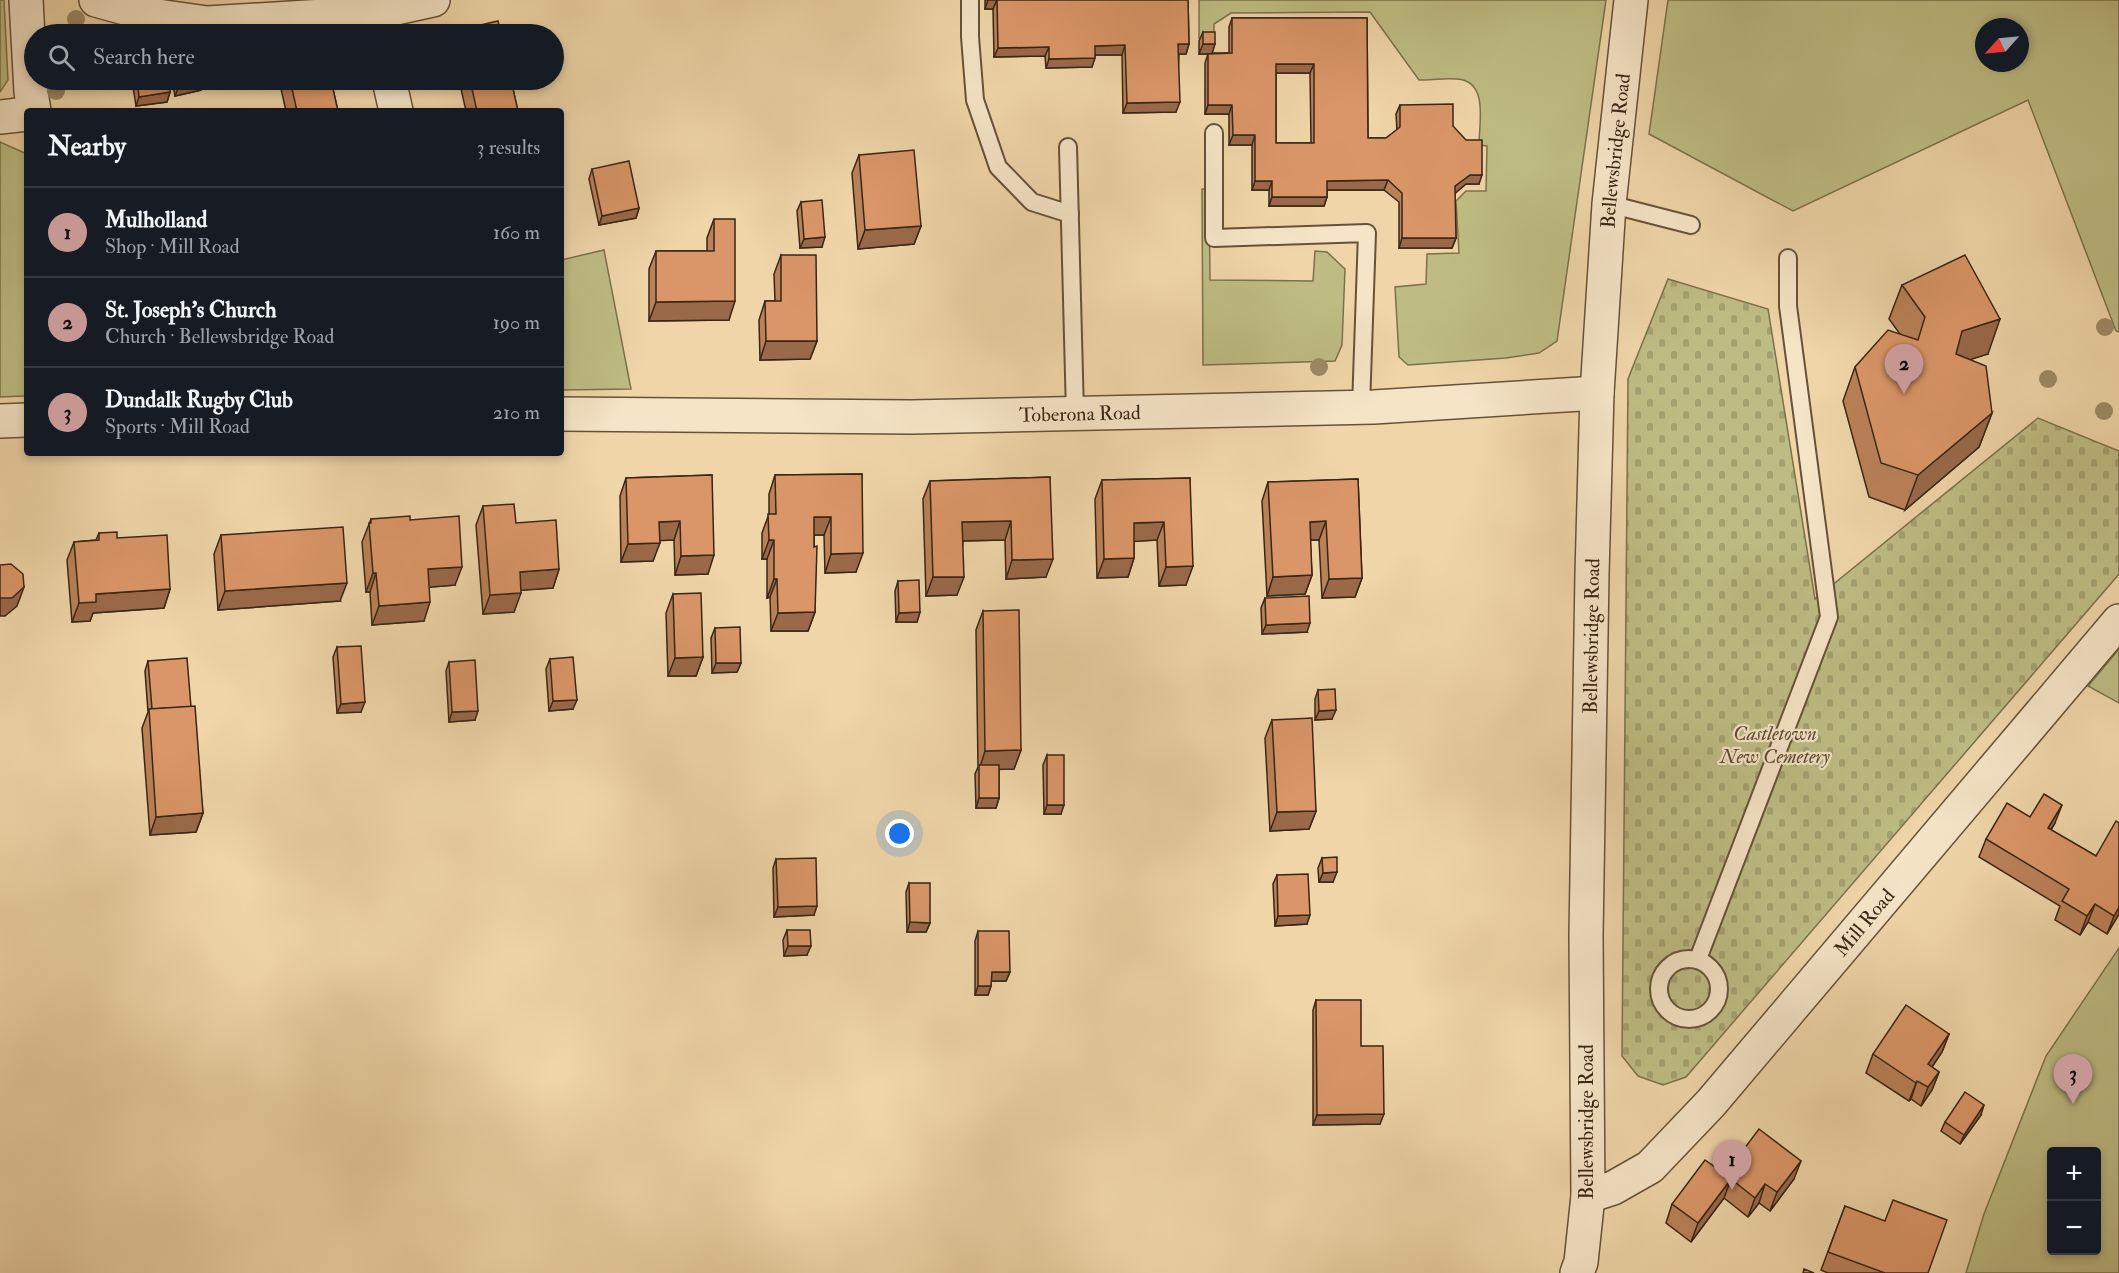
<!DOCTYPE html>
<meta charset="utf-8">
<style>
body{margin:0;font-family:"IM FELL Double Pica",serif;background:#20242c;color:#f1f3f6}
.controls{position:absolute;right:18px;bottom:18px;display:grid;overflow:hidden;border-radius:6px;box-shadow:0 3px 9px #0003}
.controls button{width:54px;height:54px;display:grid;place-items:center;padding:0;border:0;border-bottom:2px solid #363941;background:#171b24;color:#f1f3f6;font:30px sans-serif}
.compass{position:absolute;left:1975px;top:18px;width:54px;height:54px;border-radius:50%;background:#171b24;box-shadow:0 3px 9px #0003;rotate:243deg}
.you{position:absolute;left:900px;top:834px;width:21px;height:21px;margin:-15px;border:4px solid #fff;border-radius:50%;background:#1a73e8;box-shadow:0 0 0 9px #1a73e833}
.badge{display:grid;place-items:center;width:39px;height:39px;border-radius:50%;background:#c59692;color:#111;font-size:20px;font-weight:700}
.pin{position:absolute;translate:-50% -50px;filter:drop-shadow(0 2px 3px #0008)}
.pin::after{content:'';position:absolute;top:32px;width:21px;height:18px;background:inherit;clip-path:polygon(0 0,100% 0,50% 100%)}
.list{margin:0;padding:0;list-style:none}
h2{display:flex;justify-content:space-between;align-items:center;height:78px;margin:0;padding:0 24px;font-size:26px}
h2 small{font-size:20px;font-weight:400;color:#9ea1a6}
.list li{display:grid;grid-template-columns:39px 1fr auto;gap:18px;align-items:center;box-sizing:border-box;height:90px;padding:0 24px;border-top:2px solid #363941}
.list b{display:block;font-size:22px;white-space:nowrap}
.list p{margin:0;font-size:20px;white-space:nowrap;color:#9ea1a6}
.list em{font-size:20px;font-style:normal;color:#9ea1a6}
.icon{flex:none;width:33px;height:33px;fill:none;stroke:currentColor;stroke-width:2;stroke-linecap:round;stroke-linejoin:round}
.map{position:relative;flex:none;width:2119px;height:1273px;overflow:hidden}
.search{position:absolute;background:#171b24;box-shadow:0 3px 9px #0003;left:24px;top:24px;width:540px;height:66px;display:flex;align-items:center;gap:15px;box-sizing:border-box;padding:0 21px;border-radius:33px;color:#9ea1a6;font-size:22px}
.panel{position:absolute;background:#171b24;box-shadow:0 3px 9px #0003;left:24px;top:108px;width:540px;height:348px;border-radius:6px}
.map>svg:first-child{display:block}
.green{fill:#bebc84;stroke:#7c714c;stroke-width:1.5;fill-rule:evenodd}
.cemetery{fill:url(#cemetery-stones);stroke:#7c714c;stroke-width:1.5}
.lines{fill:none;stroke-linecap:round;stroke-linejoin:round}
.service-casing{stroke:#665239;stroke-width:20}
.minor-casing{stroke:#665239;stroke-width:36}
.tertiary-casing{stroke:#665239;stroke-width:36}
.service{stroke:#f5e4c6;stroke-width:16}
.minor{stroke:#f5e4c6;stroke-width:33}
.tertiary{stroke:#f5e4c6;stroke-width:33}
.tree{fill:#9d8a66}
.wall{fill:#bb8159;stroke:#392614;stroke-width:1.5;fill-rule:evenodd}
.shaded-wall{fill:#996949;stroke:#392614;stroke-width:1.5}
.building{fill:#da9668;stroke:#392614;stroke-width:1.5;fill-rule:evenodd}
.labels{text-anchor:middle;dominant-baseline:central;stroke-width:4.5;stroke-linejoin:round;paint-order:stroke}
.street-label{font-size:20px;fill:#392614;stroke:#f5e4c6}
.park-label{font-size:20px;font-style:italic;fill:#5a4c30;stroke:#f5e4c6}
</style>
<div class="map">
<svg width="2119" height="1273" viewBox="0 0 2119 1273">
<defs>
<pattern id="cemetery-stones" width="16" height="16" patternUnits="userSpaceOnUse" patternTransform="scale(1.5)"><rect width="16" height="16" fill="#bebc84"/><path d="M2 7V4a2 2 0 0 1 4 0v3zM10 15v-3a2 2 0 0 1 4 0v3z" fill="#a4a171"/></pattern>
</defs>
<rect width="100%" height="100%" fill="#efd5a8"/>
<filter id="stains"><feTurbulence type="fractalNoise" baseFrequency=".00333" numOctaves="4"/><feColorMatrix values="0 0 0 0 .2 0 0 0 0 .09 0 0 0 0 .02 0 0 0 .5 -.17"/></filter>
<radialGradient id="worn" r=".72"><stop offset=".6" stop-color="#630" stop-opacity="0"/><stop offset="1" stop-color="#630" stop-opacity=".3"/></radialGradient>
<g class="green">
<polygon points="0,0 4,0 8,80 0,92"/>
<path d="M 1199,0 L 1606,0 L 1557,341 L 1539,353 L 1506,358 L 1408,365 L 1399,357 L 1395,287 L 1426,284 L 1427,254 L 1459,253 L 1456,201 L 1466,191 L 1486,191 L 1487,146 L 1479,145 C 1479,123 1489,81 1457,79 C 1444,78 1431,80 1419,80 L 1370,12 L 1231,13 L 1214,24 L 1214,37 L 1199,38 Z"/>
<path d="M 1668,0 L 2119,0 L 2119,332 L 2116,331 L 2028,100 L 1793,211 L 1649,134 ZM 1984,27 L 2020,27 L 2020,63 L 1984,63 Z"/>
<polygon points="0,142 27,154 27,394 24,396 0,397"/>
<polygon points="1202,189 1209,190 1210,280 1313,281 1315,251 1327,252 1345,269 1342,345 1335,361 1203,365"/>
<polygon points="604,250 631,389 561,390 561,260"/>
<polygon points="2119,649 2119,703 2088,686"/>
<path d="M 2119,948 L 2119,1273 L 1966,1273 L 1984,1214 L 2046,1056 ZM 2052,1152 L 2096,1152 L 2096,1250 L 2052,1250 Z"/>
</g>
<polygon class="cemetery" points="1668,279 1768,309 1815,599 2038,418 2119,451 2119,574 1686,1077 1663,1085 1638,1076 1622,1056 1628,379"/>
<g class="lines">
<defs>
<g id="service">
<polyline points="970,0 970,37 975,100 998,167 1032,202 1070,214"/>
<polyline points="1214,133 1214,238 1367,233 1361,407"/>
<polyline points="1068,147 1075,413"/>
<polyline points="1609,204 1691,225"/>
<circle cx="1689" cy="989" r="30"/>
<polyline points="1698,959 1829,617 1788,306 1788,258"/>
</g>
<g id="minor">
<polyline points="26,0 31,92 34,111"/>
<polyline points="96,0 150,15 207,23 374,13 433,0"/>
<polyline points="389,80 396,111"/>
<polyline points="0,117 27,114"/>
</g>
<g id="tertiary">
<path id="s1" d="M 561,414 L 911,417 L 1374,407 L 1597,393"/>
<polyline points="0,421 27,420"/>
<path id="s2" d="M 1588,1196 L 1613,1188 L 1650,1167 L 1711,1103 L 2119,621"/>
<path id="s3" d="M 1577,1273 L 1581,1262 L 1588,1196 L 1586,936 L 1592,574 L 1597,393 L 1609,204 L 1631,0"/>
</g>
</defs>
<use href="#service" class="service-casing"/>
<use href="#minor" class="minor-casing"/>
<use href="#tertiary" class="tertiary-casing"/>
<use href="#service" class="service"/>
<use href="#minor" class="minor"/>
<use href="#tertiary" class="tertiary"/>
</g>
<g class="tree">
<circle cx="76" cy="19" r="9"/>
<circle cx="56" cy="91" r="9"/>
<circle cx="2105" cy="327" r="9"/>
<circle cx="1319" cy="367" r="9"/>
<circle cx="2048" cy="379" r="9"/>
<circle cx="2104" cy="411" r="9"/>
</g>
<g class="wall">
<polygon points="985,0 1188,0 1189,44 1186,54 1179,54 1176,112 1123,113 1122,55 1095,55 1092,67 1046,68 1045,56 994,57 993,9 985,9"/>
<path d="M 1232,18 L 1367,18 L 1368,138 L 1386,138 L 1397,130 L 1396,114 L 1400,105 L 1453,126 L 1479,184 L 1466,184 L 1455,193 L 1456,238 L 1452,248 L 1399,248 L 1399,202 L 1384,190 L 1327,190 L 1327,197 L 1324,206 L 1269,206 L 1269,190 L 1252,190 L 1252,145 L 1229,145 L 1229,114 L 1205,114 L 1205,63 L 1208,54 L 1199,54 L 1199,41 L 1203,32 L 1212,53 L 1229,53 L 1229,27 ZM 1276,73 L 1310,73 L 1311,143 L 1276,143 Z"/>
<polygon points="132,80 169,80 170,92 167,102 136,106"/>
<polygon points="172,80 204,80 204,81 201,90 175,96"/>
<polygon points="279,80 331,80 338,111 286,111"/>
<polygon points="459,80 511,80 518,111 466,111"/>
<polygon points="859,155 921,226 914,244 858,249 852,173"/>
<polygon points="592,169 639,208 636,218 599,225 589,179"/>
<polygon points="801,202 822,247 800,248 797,211"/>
<polygon points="714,219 729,320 649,321 649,269 656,251 707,251 707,238"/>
<polygon points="781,255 817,341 810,359 760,360 759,320 765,301 775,301 774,274"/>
<polygon points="1902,285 1988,354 1970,359 1992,413 1979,447 1905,510 1869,497 1843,401 1855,367 1900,334 1889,319"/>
<polygon points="862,474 856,572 825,573 824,535 814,535 815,612 808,631 771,631 770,597 767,598 767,559 762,559 762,533 769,514 769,494 775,475"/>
<polygon points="712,475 708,574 675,575 674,540 660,540 653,561 621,562 620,496 626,478"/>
<polygon points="1050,477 1046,577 1006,579 1005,540 963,541 957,595 926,596 923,499 930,481"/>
<polygon points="1190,478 1186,585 1159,586 1157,540 1134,541 1134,558 1128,577 1097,578 1095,499 1102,480"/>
<polygon points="1358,479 1362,578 1355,597 1322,598 1319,540 1310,540 1312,575 1305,594 1267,596 1262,501 1268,482"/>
<polygon points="483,506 516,523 559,569 553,588 521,590 514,612 483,614 476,525"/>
<polygon points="371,519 410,520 455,585 429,587 424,621 372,625 370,592 366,592 362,542"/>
<polygon points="99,533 117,538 170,589 164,608 93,613 90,621 72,622 67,560 74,542 96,540"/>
<polygon points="221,535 340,601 218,610 214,554"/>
<polygon points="898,581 920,612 917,622 896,622 895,591"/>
<polygon points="673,594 703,657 696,676 668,676 666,613"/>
<polygon points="1265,598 1307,632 1262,634 1261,608"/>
<polygon points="983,611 1021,750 1014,769 999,769 999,798 996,808 976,808 975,774 978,767 976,630"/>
<polygon points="715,628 741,663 737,672 712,673 711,638"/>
<polygon points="337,647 361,712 337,713 333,657"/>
<polygon points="550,659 573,709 549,711 546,669"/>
<polygon points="148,661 191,707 203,813 196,832 150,835 142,728 148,712 145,671"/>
<polygon points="449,662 475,720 449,722 446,671"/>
<polygon points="1318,690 1332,719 1315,720 1315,699"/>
<polygon points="1272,720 1316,811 1309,829 1270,831 1265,738"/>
<polygon points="1047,755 1061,814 1044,814 1043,765"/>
<polygon points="2030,817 2055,823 2051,830 2096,856 2119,823 2119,914 2107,934 2088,922 2080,935 2055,920 2060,906 1979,857 1986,839"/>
<polygon points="1322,858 1333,882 1319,882 1318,868"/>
<polygon points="776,859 814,915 774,917 773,868"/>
<polygon points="1277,875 1307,924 1275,926 1273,884"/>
<polygon points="909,883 930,923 926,932 907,932 906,892"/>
<polygon points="787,930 807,955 784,956 783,940"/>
<polygon points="978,931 1010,972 1006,981 991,981 991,986 988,995 975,995 975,941"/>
<polygon points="1316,1000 1361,1046 1380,1124 1313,1125 1313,1010"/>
<polygon points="1949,1034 1942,1052 1932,1067 1939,1072 1932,1090 1921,1106 1911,1099 1909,1101 1866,1073 1873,1054"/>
<polygon points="1981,1115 1960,1144 1941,1131 1945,1122"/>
<polygon points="1725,1174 1794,1179 1770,1211 1759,1203 1748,1217 1724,1198 1691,1242 1666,1223 1672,1204"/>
<polygon points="1845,1206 1928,1273 1828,1273 1821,1270"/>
</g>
<g class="shaded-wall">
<polygon points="988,0 997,0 993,9 985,9"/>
<polygon points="1178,44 1189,44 1186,54 1175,54"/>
<polygon points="1203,44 1215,44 1212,54 1199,54"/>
<polygon points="1125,45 1122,55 1092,55 1095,46"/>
<polygon points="1049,47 1045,56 994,57 998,48"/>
<polygon points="1095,58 1092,67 1046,68 1049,59"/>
<polygon points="1276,64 1314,64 1310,73 1272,73"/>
<polygon points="204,81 201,90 175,96 179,86"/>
<polygon points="170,92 167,102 136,106 139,97"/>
<polygon points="1180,102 1176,112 1123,113 1127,103"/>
<polygon points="1208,105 1232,105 1229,114 1205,114"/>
<polygon points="1233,135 1255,135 1252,145 1229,145"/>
<polygon points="1470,175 1482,175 1479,184 1466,184 1452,196 1455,186"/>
<polygon points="1388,180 1384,190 1324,190 1327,181"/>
<polygon points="1255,181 1272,181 1269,190 1252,190"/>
<polygon points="1272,197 1327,197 1324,206 1269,206"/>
<polygon points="639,208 636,218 599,225 602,216"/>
<polygon points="921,226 914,244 858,249 865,230"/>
<polygon points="825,237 822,247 800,248 804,239"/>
<polygon points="1402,238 1456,238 1452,248 1399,248"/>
<polygon points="735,301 729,320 649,321 656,302"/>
<polygon points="2000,319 1988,354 1950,366 1962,331"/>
<polygon points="766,341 817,341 810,359 760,360"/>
<polygon points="1992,413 1979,447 1905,510 1918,475"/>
<polygon points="814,517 831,517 824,535 807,535"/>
<polygon points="680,521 674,540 652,541 659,522"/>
<polygon points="1011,521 1005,540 955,541 962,522"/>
<polygon points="1326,521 1319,540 1303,540 1310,522"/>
<polygon points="1164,522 1157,540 1127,542 1134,523"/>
<polygon points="769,540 774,540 767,559 762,559"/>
<polygon points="660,543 653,561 621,562 628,544"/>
<polygon points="863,553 856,572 825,573 831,554"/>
<polygon points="714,555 708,574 675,575 681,556"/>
<polygon points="1134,558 1128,577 1097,578 1104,559"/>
<polygon points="1053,559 1046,577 1006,579 1012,560"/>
<polygon points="1193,566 1186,585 1159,586 1166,567"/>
<polygon points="462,567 455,585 421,588 428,569"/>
<polygon points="559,569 553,588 513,591 520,572"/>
<polygon points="373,573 376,573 370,592 366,592"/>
<polygon points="1312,575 1305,594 1267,596 1273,577"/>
<polygon points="933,577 964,577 957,595 926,596"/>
<polygon points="1362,578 1355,597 1322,598 1329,579"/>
<polygon points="774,579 777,579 770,597 767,598"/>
<polygon points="347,583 340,601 218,610 225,591"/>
<polygon points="24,587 17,606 5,616 0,616 0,598"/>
<polygon points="170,589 164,608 93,613 90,621 72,622 79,603 96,594"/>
<polygon points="521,593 514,612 483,614 490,595"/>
<polygon points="430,602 424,621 372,625 379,606"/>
<polygon points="815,612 808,631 771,631 778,613"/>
<polygon points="920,612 917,622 896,622 899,613"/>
<polygon points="1310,623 1307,632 1262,634 1266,625"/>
<polygon points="703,657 696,676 668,676 675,658"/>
<polygon points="716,663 741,663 737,672 712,673"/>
<polygon points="577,700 573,709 549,711 553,701"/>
<polygon points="365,702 361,712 337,713 341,704"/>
<polygon points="1336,710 1332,719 1315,720 1319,711"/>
<polygon points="478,711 475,720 449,722 452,712"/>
<polygon points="1021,750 1014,769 979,770 985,751"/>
<polygon points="979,798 999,798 996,808 976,808"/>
<polygon points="1047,805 1064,805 1061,814 1044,814"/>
<polygon points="2062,805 2055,823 2041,846 2048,828"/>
<polygon points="1316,811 1309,829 1270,831 1277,812"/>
<polygon points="203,813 196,832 150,835 156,817"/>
<polygon points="1337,872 1333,882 1319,882 1323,873"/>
<polygon points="2095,904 2088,922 2080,935 2087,916"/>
<polygon points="817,906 814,915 774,917 778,907"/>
<polygon points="2119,907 2119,914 2107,934 2114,916"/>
<polygon points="1310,915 1307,924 1275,926 1278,916"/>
<polygon points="910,922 930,923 926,932 907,932"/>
<polygon points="788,946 811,946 807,955 784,956"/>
<polygon points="992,972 1010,972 1006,981 988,981"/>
<polygon points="978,986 991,986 988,995 975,995"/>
<polygon points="1949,1034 1942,1052 1921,1083 1928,1064"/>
<polygon points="1939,1072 1932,1090 1921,1106 1928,1087"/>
<polygon points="1917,1081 1911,1099 1909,1101 1916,1083"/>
<polygon points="1984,1105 1981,1115 1960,1144 1964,1135"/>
<polygon points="1384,1114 1380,1124 1313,1125 1317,1115"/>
<polygon points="1801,1161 1794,1179 1770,1211 1777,1192"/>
<polygon points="1731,1179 1724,1198 1691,1242 1698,1223"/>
<polygon points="1765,1184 1759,1203 1748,1217 1755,1198"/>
</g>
<g class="building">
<polygon points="997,0 1188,0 1189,44 1178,44 1180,102 1127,103 1125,45 1095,46 1095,58 1049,59 1049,47 998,48"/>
<path d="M 1232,18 L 1367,18 L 1368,138 L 1386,138 L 1400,127 L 1400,105 L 1453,104 L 1453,126 L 1466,140 L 1482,140 L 1482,175 L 1470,175 L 1455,186 L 1456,238 L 1402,238 L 1402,193 L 1388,180 L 1327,181 L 1327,197 L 1272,197 L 1272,181 L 1255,181 L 1255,135 L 1233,135 L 1232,105 L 1208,105 L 1208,54 L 1232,53 ZM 1276,64 L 1314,64 L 1314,143 L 1276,143 Z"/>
<polygon points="498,21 501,34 460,34 459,30"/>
<rect x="1203" y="32" width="12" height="12"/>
<polygon points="137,80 169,80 170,92 139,97"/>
<polygon points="177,80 204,80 204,81 179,86"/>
<polygon points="290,80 331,80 338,111 297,111"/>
<polygon points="470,80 511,80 518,111 477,111"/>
<polygon points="914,150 921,226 865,230 859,155"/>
<polygon points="629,161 639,208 602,216 592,169"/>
<polygon points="822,200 825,237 804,239 801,202"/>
<polygon points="714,219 735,219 735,301 656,302 656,251 714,251"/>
<polygon points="781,255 816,255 817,341 766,341 765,301 781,301"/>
<polygon points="1965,255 2000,319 1962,331 1956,354 1986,366 1992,413 1918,475 1881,463 1855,367 1888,330 1918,340 1925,317 1902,285"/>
<polygon points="862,474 863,553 831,554 831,517 814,517 814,547 817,546 815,612 778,613 777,579 774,579 774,540 769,540 768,514 776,514 775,475"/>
<polygon points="712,475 714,555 681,556 680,521 659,522 660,543 628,544 626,478"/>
<polygon points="1050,477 1053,559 1012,560 1011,521 962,522 964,577 933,577 930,481"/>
<polygon points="1190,478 1193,566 1166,567 1164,522 1134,523 1134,558 1104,559 1102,480"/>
<polygon points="1358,479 1362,578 1329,579 1326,521 1310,522 1312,575 1273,577 1268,482"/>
<polygon points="514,504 516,523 556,520 559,569 520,572 521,593 490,595 483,506"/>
<polygon points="410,516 410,520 459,516 462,567 428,569 430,602 379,606 376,573 373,573 369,523 371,523 371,519"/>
<polygon points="343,527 347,583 225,591 221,535"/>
<polygon points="117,532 117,538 167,535 170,589 96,594 96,602 79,603 74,542 99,540 99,533"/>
<polygon points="11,564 23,574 24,587 12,598 0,598 0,565"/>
<polygon points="919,580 920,612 899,613 898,581"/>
<polygon points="701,593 703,657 675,658 673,594"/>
<polygon points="1309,596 1310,623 1266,625 1265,598"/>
<polygon points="1019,610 1021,750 985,751 983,611"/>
<polygon points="740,627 741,663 716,663 715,628"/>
<polygon points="361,646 365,702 341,704 337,647"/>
<polygon points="573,657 577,700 553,701 550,659"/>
<polygon points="187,658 191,707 152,709 148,661"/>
<polygon points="475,660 478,711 452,712 449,662"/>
<polygon points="1335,689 1336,710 1319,711 1318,690"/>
<polygon points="195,706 203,813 156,817 149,709"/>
<polygon points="1312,718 1316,811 1277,812 1272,720"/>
<rect x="1047" y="755" width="17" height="50"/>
<rect x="979" y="765" width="20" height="33"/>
<polygon points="2044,794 2062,805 2048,828 2096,856 2116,821 2119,823 2119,907 2114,916 2095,904 2087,916 2062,901 2069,889 1986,839 2007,803 2030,817"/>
<polygon points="1337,857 1337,872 1323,873 1322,858"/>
<polygon points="816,858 817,906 778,907 776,859"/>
<polygon points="1308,874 1310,915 1278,916 1277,875"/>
<polygon points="909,883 930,883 930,923 910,922"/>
<polygon points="787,930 810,930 811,946 788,946"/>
<polygon points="978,931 1009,931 1010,972 992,972 991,986 978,986"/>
<polygon points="1316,1000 1361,1000 1361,1046 1383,1046 1384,1114 1317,1115"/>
<polygon points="1906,1005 1949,1034 1928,1064 1939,1072 1928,1087 1917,1081 1916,1083 1873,1054"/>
<polygon points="1965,1092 1984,1105 1964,1135 1945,1122"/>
<polygon points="1759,1129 1801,1161 1777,1192 1765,1184 1755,1198 1731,1179 1698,1223 1672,1204 1705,1160 1725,1174"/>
<polygon points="1893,1200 1947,1220 1928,1273 1885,1273 1828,1252 1845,1206 1885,1221"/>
<polygon points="1804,1269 1814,1273 1803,1273"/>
</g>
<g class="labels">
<g class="street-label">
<text stroke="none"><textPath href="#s3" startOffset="1124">Bellewsbridge Road</textPath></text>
<text stroke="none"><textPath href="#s1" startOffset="519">Toberona Road</textPath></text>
<text stroke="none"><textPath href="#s3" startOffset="638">Bellewsbridge Road</textPath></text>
<text stroke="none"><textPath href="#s2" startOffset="394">Mill Road</textPath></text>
<text transform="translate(1586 1122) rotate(-90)">Bellewsbridge Road</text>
</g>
<g class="park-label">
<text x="1775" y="733">Castletown<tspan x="1775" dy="23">New Cemetery</tspan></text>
</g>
</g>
<rect width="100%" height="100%" filter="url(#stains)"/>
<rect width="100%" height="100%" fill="url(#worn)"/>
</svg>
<div class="controls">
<button>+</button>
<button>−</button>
</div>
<svg class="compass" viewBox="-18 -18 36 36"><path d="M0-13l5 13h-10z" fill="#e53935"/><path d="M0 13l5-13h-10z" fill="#9ea1a6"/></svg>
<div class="you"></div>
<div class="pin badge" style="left:1732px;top:1190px">1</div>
<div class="pin badge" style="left:1904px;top:394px">2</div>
<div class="pin badge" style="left:2073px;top:1104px">3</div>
<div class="search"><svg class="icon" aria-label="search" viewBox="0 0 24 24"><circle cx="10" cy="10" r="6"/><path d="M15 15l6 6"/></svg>Search here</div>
<section class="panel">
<h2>Nearby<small>3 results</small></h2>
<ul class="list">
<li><span class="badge">1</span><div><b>Mulholland</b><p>Shop · Mill Road</p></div><em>160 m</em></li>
<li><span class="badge">2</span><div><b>St. Joseph's Church</b><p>Church · Bellewsbridge Road</p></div><em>190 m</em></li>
<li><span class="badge">3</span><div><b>Dundalk Rugby Club</b><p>Sports · Mill Road</p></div><em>210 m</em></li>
</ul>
</section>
</div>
